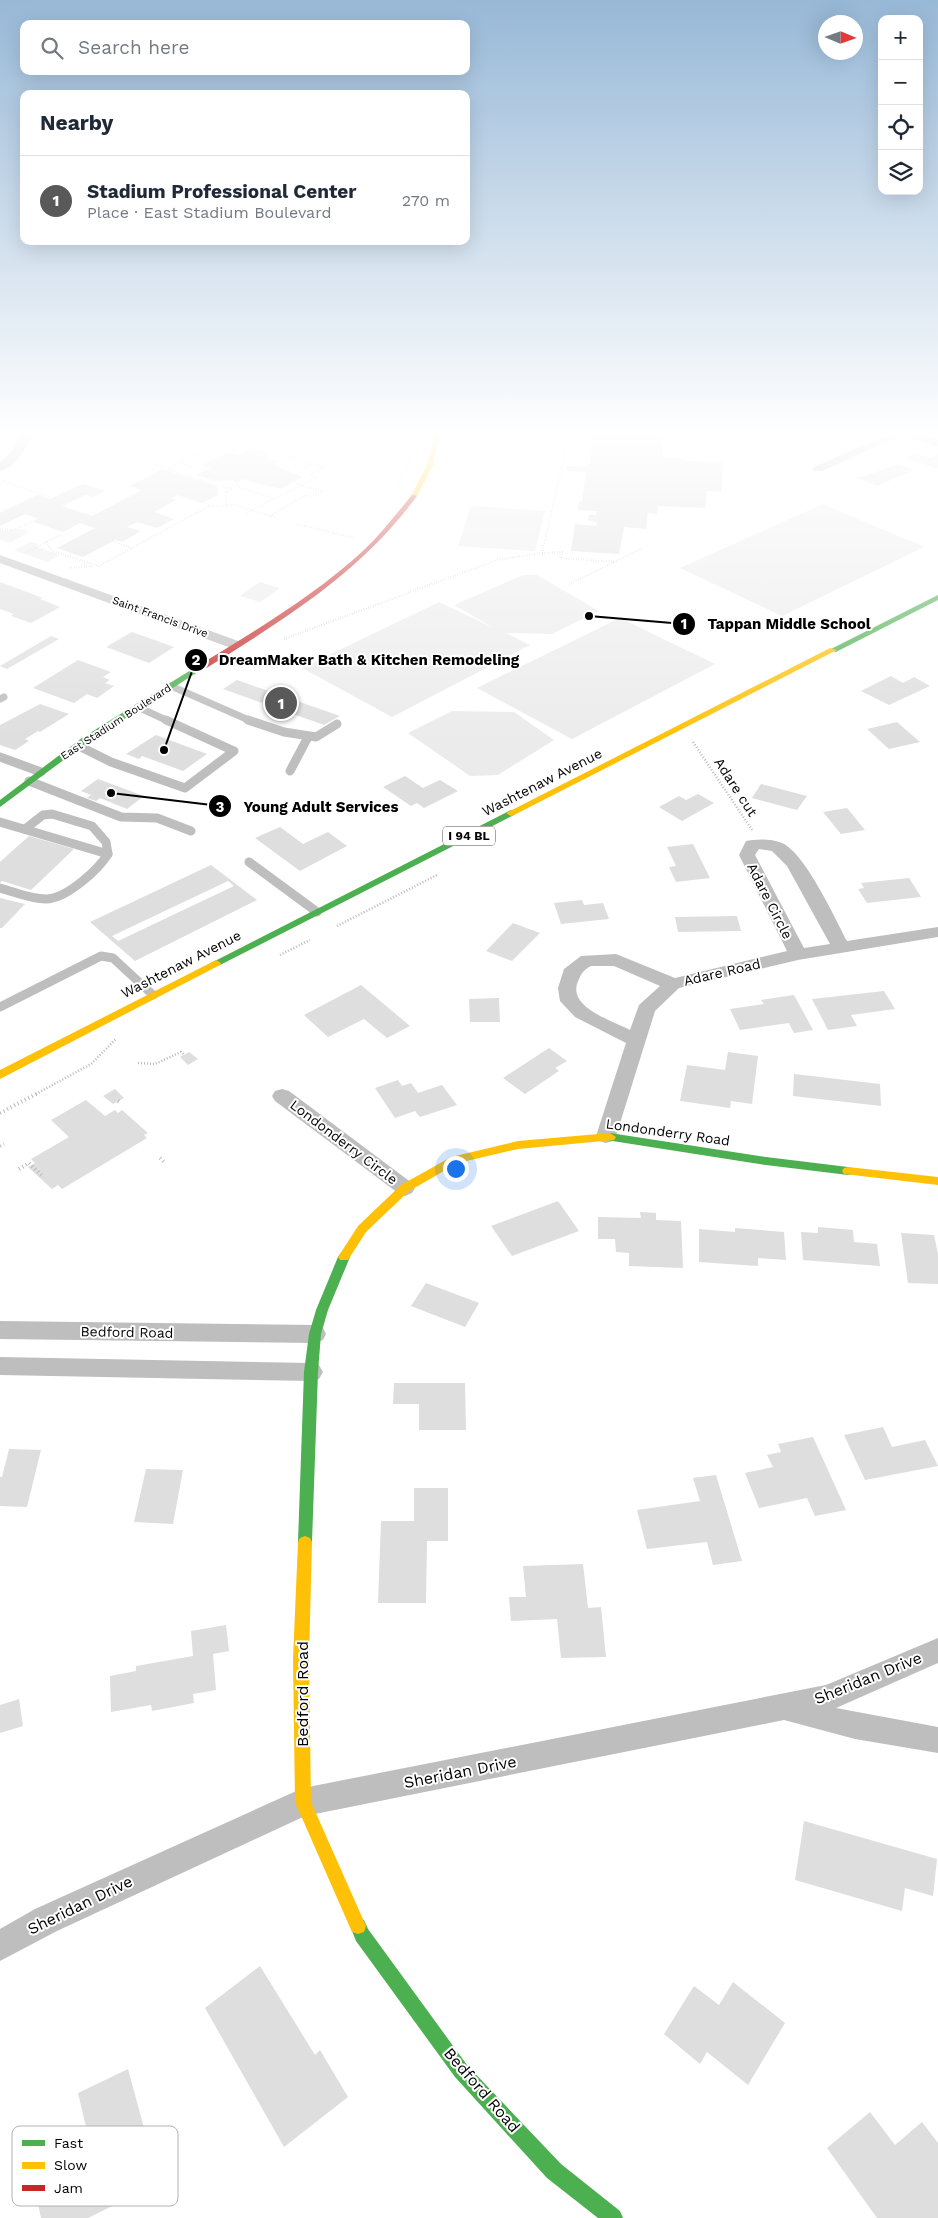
<!DOCTYPE html>
<meta charset="utf-8">
<style>
body{margin:0;font-family:"Work Sans",sans-serif;background:#f2f2f3;color:#1f2937}
.controls{position:absolute;right:15px;top:15px;display:grid;overflow:hidden;border-radius:10px;box-shadow:0 5px 20px #0002}
.controls button{width:45px;height:45px;display:grid;place-items:center;padding:0;border:0;border-bottom:1px solid #e0e1e3;background:#fff;color:#1f2937;font:25px sans-serif}
.compass{position:absolute;left:818px;top:15px;width:45px;height:45px;border-radius:50%;background:#fff;box-shadow:0 5px 20px #0002;rotate:92deg}
.you{position:absolute;left:455px;top:1168px;width:18px;height:18px;margin:-12px;border:4px solid #fff;border-radius:50%;background:#1a73e8;box-shadow:0 0 0 8px #1a73e833}
.badge{display:grid;place-items:center;width:32px;height:32px;border-radius:50%;background:#595959;color:#fff;font-size:16px;font-weight:700}
.pin{position:absolute;translate:-50% -50%;border:2px solid #fff;box-shadow:0 1px 5px #0006}
.list{margin:0;padding:0;list-style:none}
h2{display:flex;justify-content:space-between;align-items:center;height:65px;margin:0;padding:0 20px;font-size:21px}
h2 small{font-size:16px;font-weight:400;color:#747a83}
.list li{display:grid;grid-template-columns:32px 1fr auto;gap:15px;align-items:center;box-sizing:border-box;height:90px;padding:0 20px;border-top:1px solid #e0e1e3}
.list b{display:block;font-size:19px;white-space:nowrap}
.list p{margin:0;font-size:16px;white-space:nowrap;color:#747a83}
.list em{font-size:16px;font-style:normal;color:#747a83}
.icon{flex:none;width:28px;height:28px;fill:none;stroke:currentColor;stroke-width:2;stroke-linecap:round;stroke-linejoin:round}
.map{position:relative;flex:none;width:938px;height:2218px;overflow:hidden}
.search{position:absolute;background:#fff;box-shadow:0 5px 20px #0002;left:20px;top:20px;width:450px;height:55px;display:flex;align-items:center;gap:12px;box-sizing:border-box;padding:0 18px;border-radius:10px;color:#747a83;font-size:19px}
.panel{position:absolute;background:#fff;box-shadow:0 5px 20px #0002;left:20px;top:90px;width:450px;height:155px;border-radius:10px}
.map>svg:first-child{display:block}
.green{fill:#ebebeb}
.building{fill:#dedede;fill-rule:evenodd}
.lines{fill:none;stroke-linecap:round;stroke-linejoin:round}
.path-far2{stroke:#b9b9b9;stroke-width:2;stroke-dasharray:0.5 2;stroke-linecap:butt}
.path-far1{stroke:#b9b9b9;stroke-width:2.5;stroke-dasharray:1 2;stroke-linecap:butt}
.path{stroke:#b9b9b9;stroke-width:4;stroke-dasharray:1 3;stroke-linecap:butt}
.lane-far1{stroke:#bebebe;stroke-width:7}
.lane{stroke:#bebebe;stroke-width:9}
.street{fill:#bebebe;fill-rule:evenodd}
.fast{fill:#4caf50;fill-rule:evenodd}
.slow{fill:#ffc107;fill-rule:evenodd}
.jam{fill:#c62828;fill-rule:evenodd}
.labels{text-anchor:middle;dominant-baseline:central;stroke-width:4;stroke-linejoin:round;paint-order:stroke}
.far-street-label{font-size:11px;fill:#000;stroke:#fff}
.shield{fill:#fff;stroke:#4c4c4c;stroke-width:1}
.shield-label{font-size:12px;font-weight:bold;fill:#000}
.street-label{font-size:14px;fill:#000;stroke:#fff}
.near-street-label{font-size:16px;fill:#000;stroke:#fff}
.key{fill:#fff;stroke:#b2b2b2;stroke-width:1}
.key-label{font-size:14px;fill:#000}
.leader{fill:none;stroke:#000;stroke-width:2}
.callout-dot{fill:#000;stroke:#fff;stroke-width:2}
.mark-label{font-size:15px;text-anchor:middle;font-weight:bold;fill:#fff}
.callout-label{font-size:15px;text-anchor:middle;font-weight:bold;fill:#000;stroke:#fff;stroke-width:4;stroke-linejoin:round;paint-order:stroke}
</style>
<div class="map">
<svg width="938" height="2218" viewBox="0 0 938 2218">
<rect width="100%" height="100%" fill="#fff"/>
<g class="green">
<polygon points="823,504 924,547 782,616 680,568"/>
<polygon points="471,506 545,511 535,551 458,546"/>
<polygon points="22,529 28,530 26,534 10,543 0,540 0,531"/>
<polygon points="30,542 38,544 35,546 60,555 47,562 14,550"/>
<polygon points="523,575 537,575 599,611 552,634 506,633 530,645 392,717 302,668 439,602 494,628 454,605"/>
<polygon points="260,582 280,588 260,602 240,596"/>
<polygon points="620,618 715,664 572,739 477,688"/>
<polygon points="452,711 514,712 554,740 498,775 470,776 408,733"/>
</g>
<g class="building">
<polygon points="590,435 663,435 663,457 681,458 685,461 723,462 721,492 707,491 705,508 658,506 657,514 648,513 646,529 624,527 619,554 571,551 575,524 596,526 597,522 588,521 589,515 596,515 597,511 578,510 579,502 582,502 586,472 566,471 567,466 587,467 590,463 593,441 589,441"/>
<polygon points="252,448 266,452 269,461 274,460 275,463 271,464 303,477 281,489 241,479 240,482 234,482 233,480 215,481 196,475 211,468 202,465 228,452 237,455"/>
<polygon points="917,453 929,458 938,454 938,469 905,458"/>
<polygon points="899,464 914,470 877,486 858,478"/>
<polygon points="162,469 217,486 218,495 202,503 177,495 171,499 176,500 154,512 174,519 157,528 137,522 127,527 141,531 122,542 115,540 83,557 57,548 95,528 80,523 63,532 34,522 39,519 25,514 0,526 0,513 37,495 50,499 77,486 85,484 105,491 92,497 85,495 62,506 92,516 142,490 130,486"/>
<polygon points="0,582 43,598 40,599 60,607 31,623 11,616 14,614 0,609"/>
<polygon points="132,632 174,647 149,663 106,647"/>
<polygon points="51,636 59,639 7,669 0,666"/>
<polygon points="78,660 111,672 103,677 110,680 105,683 114,686 97,698 87,694 74,703 33,688"/>
<polygon points="891,676 903,683 914,677 930,686 889,705 861,691"/>
<polygon points="237,680 340,716 324,725 223,689"/>
<polygon points="40,704 69,714 40,732 38,731 25,739 29,741 15,750 0,745 0,725"/>
<polygon points="897,722 920,742 889,749 867,729"/>
<polygon points="156,735 207,754 183,771 142,756 139,759 126,754"/>
<polygon points="405,776 423,788 440,780 458,791 424,808 417,803 411,806 383,787"/>
<polygon points="98,779 144,796 127,809 100,798 96,801 87,798 91,795 81,791"/>
<polygon points="761,784 807,796 797,810 752,798"/>
<polygon points="698,794 714,803 682,821 659,807 679,796 686,800"/>
<polygon points="847,808 865,830 841,834 823,812"/>
<polygon points="280,827 303,844 328,832 347,846 300,871 255,838"/>
<polygon points="29,836 74,849 31,890 2,881 0,883 0,862"/>
<polygon points="693,844 710,878 676,882 669,867 676,866 667,847"/>
<path d="M 211,865 L 257,900 L 135,961 L 90,922 ZM 228,881 L 234,886 L 118,941 L 112,936 Z"/>
<polygon points="909,878 921,897 867,903 858,889 864,888 861,883"/>
<polygon points="0,898 25,904 2,928 0,928"/>
<polygon points="582,900 584,905 603,903 609,919 561,924 554,903"/>
<polygon points="737,916 741,931 678,932 675,917"/>
<polygon points="513,923 540,933 512,961 486,951"/>
<polygon points="361,985 410,1026 387,1038 364,1019 328,1037 304,1015"/>
<polygon points="884,991 895,1009 851,1015 857,1026 828,1030 812,999"/>
<polygon points="794,995 813,1030 794,1033 789,1023 740,1030 730,1009 764,1004 761,1000"/>
<polygon points="499,998 500,1022 470,1022 469,999"/>
<polygon points="549,1048 567,1061 555,1068 559,1071 525,1094 503,1078"/>
<polygon points="189,1052 198,1059 188,1065 180,1057"/>
<polygon points="728,1052 758,1056 752,1104 731,1101 730,1108 680,1101 687,1065 725,1070"/>
<polygon points="794,1074 880,1084 881,1106 793,1096"/>
<polygon points="398,1080 402,1086 411,1083 418,1093 442,1085 457,1105 420,1117 415,1111 395,1118 375,1088"/>
<polygon points="115,1089 124,1098 113,1104 103,1096"/>
<polygon points="86,1100 105,1116 115,1110 118,1113 122,1110 148,1133 144,1135 147,1138 62,1189 58,1185 52,1189 28,1167 35,1163 31,1159 69,1137 51,1120"/>
<polygon points="558,1201 579,1231 512,1256 491,1226"/>
<polygon points="640,1212 656,1213 656,1220 681,1221 683,1268 629,1266 629,1253 616,1252 615,1239 598,1239 598,1217 641,1218"/>
<polygon points="818,1227 853,1230 854,1242 877,1244 880,1266 803,1260 801,1232 818,1233"/>
<polygon points="735,1228 784,1232 786,1260 758,1258 758,1266 699,1262 699,1229 735,1232"/>
<polygon points="901,1233 934,1235 938,1254 938,1284 908,1283"/>
<polygon points="426,1283 479,1303 465,1327 411,1306"/>
<polygon points="394,1383 465,1383 466,1430 419,1430 419,1404 393,1404"/>
<polygon points="883,1427 892,1447 925,1440 938,1466 865,1480 844,1435"/>
<polygon points="813,1437 846,1510 815,1516 807,1498 759,1508 745,1473 773,1467 767,1455 781,1452 778,1444"/>
<polygon points="9,1449 41,1450 27,1507 0,1506 0,1477 2,1477"/>
<polygon points="146,1469 183,1470 173,1524 134,1522"/>
<polygon points="716,1475 742,1561 713,1565 707,1542 647,1549 637,1510 700,1501 693,1478"/>
<polygon points="414,1488 448,1488 448,1541 427,1541 426,1603 378,1603 381,1521 414,1521"/>
<polygon points="583,1564 588,1608 601,1607 606,1657 561,1658 557,1619 511,1621 509,1597 526,1597 523,1566"/>
<polygon points="226,1625 229,1651 213,1654 216,1690 193,1694 194,1703 152,1711 151,1705 111,1712 110,1676 136,1671 136,1666 193,1656 191,1631"/>
<polygon points="19,1699 23,1726 0,1733 0,1705"/>
<polygon points="804,1821 937,1859 933,1896 905,1888 902,1911 795,1880"/>
<polygon points="260,1966 315,2055 320,2050 348,2097 284,2147 205,2008"/>
<polygon points="733,1982 785,2023 748,2085 707,2052 700,2064 664,2034 694,1986 719,2005"/>
<polygon points="128,2069 159,2183 88,2218 41,2218 30,2168 89,2140 78,2093"/>
<polygon points="870,2112 895,2145 922,2122 938,2143 938,2218 877,2218 827,2148"/>
</g>
<g class="lines">
<g class="path-far2">
<polyline points="135,436 148,454 151,463 168,469"/>
<polyline points="289,458 322,467"/>
<polyline points="275,461 284,461 297,454"/>
<polyline points="181,462 215,445 236,451 232,453"/>
<polyline points="295,466 304,468 311,464"/>
<polyline points="208,467 203,470 180,463 168,469 232,489"/>
<polyline points="407,467 411,457"/>
<polyline points="3,481 52,498"/>
<polyline points="237,482 236,486 272,498"/>
<polyline points="397,484 403,474"/>
<polyline points="226,508 226,492 236,486"/>
<path d="M 247,513 C 270,500 294,490 317,477 L 310,475 L 330,463"/>
<polyline points="270,516 306,495 313,497 323,491 293,483"/>
<polyline points="297,524 354,538"/>
<polyline points="0,530 13,530 39,519"/>
<polyline points="112,541 132,548"/>
<polyline points="46,542 52,551 99,566 209,506 235,505 276,518"/>
<polyline points="25,553 62,534"/>
<polyline points="542,553 562,552 560,558 615,562"/>
<polyline points="69,568 93,566"/>
<polyline points="569,584 643,548"/>
<polyline points="284,639 497,560 542,553 569,435"/>
</g>
<g class="path-far1">
<polyline points="693,742 752,830"/>
<polyline points="337,926 437,875"/>
<polyline points="280,955 310,940"/>
<polyline points="138,1063 155,1064 181,1052 185,1055"/>
<polyline points="36,1094 91,1064 116,1039"/>
</g>
<g class="path">
<polyline points="118,1101 121,1103"/>
<polyline points="0,1113 38,1093"/>
<polyline points="0,1146 4,1144"/>
<polyline points="160,1158 165,1163"/>
<polyline points="19,1169 29,1163 42,1176"/>
</g>
<g class="lane-far1">
<polyline points="914,435 938,443"/>
<polyline points="171,686 251,721"/>
<polyline points="0,699 4,697"/>
<polyline points="138,707 168,721"/>
</g>
<g class="lane">
<polyline points="248,720 284,732 316,737 337,724"/>
<polyline points="79,746 111,762 185,788 234,751 166,720"/>
<polyline points="0,757 41,772"/>
<polyline points="290,771 308,737"/>
<polyline points="29,781 121,817 157,818 191,831"/>
<polyline points="0,822 108,854"/>
<polyline points="249,862 317,912"/>
<path d="M 0,888 C 15,892 30,899 46,899 C 66,899 98,870 108,854 L 106,842 L 92,826 L 52,814 L 43,815 L 25,829"/>
<polyline points="0,1007 101,956 113,958 153,995"/>
</g>
<g class="street">
<path d="M 20,435 L 32,435 C 26,449 16,467 0,471 L 0,462 L 12,451 Z"/>
<polygon points="887,435 902,435 822,471 814,471 812,468"/>
<polygon points="0,555 241,642 243,645 236,649 231,648 0,563"/>
<path d="M 752,840 C 762,839 773,839 782,843 C 805,853 835,918 847,941 L 938,927 L 938,937 L 798,960 L 679,988 L 655,1011 L 616,1136 L 613,1141 L 606,1143 L 599,1141 L 596,1136 L 626,1043 L 575,1017 L 560,1001 L 558,988 L 564,969 L 581,956 L 616,954 L 675,978 L 787,951 L 739,855 L 746,841 ZM 759,849 L 772,851 L 787,866 L 830,944 L 804,948 L 755,855 ZM 591,966 L 614,966 L 660,986 L 639,1005 L 630,1030 C 613,1021 570,1008 577,984 C 581,974 582,971 591,966 Z"/>
<polygon points="282,1089 289,1091 412,1183 415,1188 412,1193 405,1196 398,1193 275,1101 272,1096 275,1091"/>
<polygon points="0,1321 315,1325 323,1328 326,1334 323,1340 315,1343 0,1339"/>
<polygon points="0,1357 311,1363 319,1365 323,1372 319,1379 311,1381 0,1375"/>
<polygon points="938,1638 938,1663 836,1708 938,1727 938,1753 855,1739 784,1720 305,1816 57,1931 0,1961 0,1929 35,1909 303,1788 826,1685"/>
</g>
<g class="fast">
<polygon points="938,595 938,600 836,652 829,650"/>
<polygon points="194,668 201,670 88,742 0,807 0,800 82,738"/>
<polygon points="511,810 516,813 514,815 220,965 216,966 211,963"/>
<polygon points="610,1133 766,1157 848,1167 852,1168 854,1171 852,1174 848,1175 766,1165 606,1140 604,1137"/>
<polygon points="344,1252 348,1254 350,1257 328,1310 321,1334 318,1372 312,1542 310,1546 305,1548 300,1546 298,1542 304,1372 309,1334 316,1310 338,1257 340,1254"/>
<polygon points="358,1918 364,1920 368,1929 467,2065 561,2164 620,2211 623,2218 598,2218 547,2178 455,2077 356,1941 350,1926 352,1920"/>
</g>
<g class="slow">
<polygon points="434,435 440,435 433,465 417,496 412,497 411,496 427,465"/>
<polygon points="830,648 837,650 514,815 511,816 506,813"/>
<polygon points="216,960 221,963 220,965 0,1079 0,1070"/>
<polygon points="610,1133 616,1137 614,1140 518,1149 458,1163 409,1191 366,1232 348,1260 340,1260 338,1257 358,1226 401,1185 451,1157 518,1141"/>
<polygon points="848,1167 938,1177 938,1185 844,1174 842,1171 844,1168"/>
<polygon points="305,1536 310,1538 312,1542 309,1659 311,1802 366,1926 364,1932 358,1934 352,1932 295,1802 293,1659 298,1542 300,1538"/>
</g>
<path class="jam" d="M 412,495 L 417,496 C 359,575 281,621 200,672 L 194,672 L 194,668 C 253,632 313,597 364,550 C 382,533 396,514 412,495 Z"/>
</g>
<linearGradient id="sky" x2="0" y2="1"><stop stop-color="#97b8d7"/><stop offset="0.58" stop-color="#fff"/><stop offset="1" stop-color="#fff" stop-opacity="0"/></linearGradient>
<rect width="938" height="745" fill="url(#sky)"/>
<g class="labels">
<g class="far-street-label">
<text transform="translate(160 617) rotate(20)">Saint Francis Drive</text>
<text transform="translate(116 722) rotate(-33)">East Stadium Boulevard</text>
</g>
<rect class="shield" x="443" y="826.5" width="52" height="19" rx="4"/>
<g class="shield-label">
<text x="469" y="836">I 94 BL</text>
</g>
<g class="street-label">
<text transform="translate(542 782) rotate(-27)">Washtenaw Avenue</text>
<text transform="translate(736 787) rotate(57)">Adare cut</text>
<text transform="translate(770 901) rotate(63)">Adare Circle</text>
<text transform="translate(181 964) rotate(-27)">Washtenaw Avenue</text>
<text transform="translate(722 972) rotate(-13)">Adare Road</text>
<text transform="translate(668 1132) rotate(8)">Londonderry Road</text>
<text transform="translate(344 1142) rotate(37)">Londonderry Circle</text>
<text transform="translate(127 1332) rotate(1)">Bedford Road</text>
</g>
<g class="near-street-label">
<text transform="translate(868 1678) rotate(-22)">Sheridan Drive</text>
<text transform="translate(302 1694) rotate(-90)">Bedford Road</text>
<text transform="translate(460 1772) rotate(-11)">Sheridan Drive</text>
<text transform="translate(80 1905) rotate(-26)">Sheridan Drive</text>
<text transform="translate(482 2090) rotate(49)">Bedford Road</text>
</g>
</g>
<rect x="12" y="2126" width="166" height="80" rx="8" class="key"/>
<rect x="22" y="2140" width="23" height="6" fill="#4caf50"/>
<rect x="22" y="2162" width="23" height="7" fill="#ffc107"/>
<rect x="22" y="2185" width="23" height="6" fill="#c62828"/>
<g class="key-label">
<text x="54" y="2148">Fast</text>
<text x="54" y="2170">Slow</text>
<text x="54" y="2193">Jam</text>
</g>
<path class="leader" d="M589 616L684 624M164 750L196 660M111 793L220 806"/>
<g class="callout-dot">
<circle cx="589" cy="616" r="5"/>
<circle cx="164" cy="750" r="5"/>
<circle cx="111" cy="793" r="5"/>
<circle cx="684" cy="624" r="12"/>
<circle cx="196" cy="660" r="12"/>
<circle cx="220" cy="806" r="12"/>
</g>
<g class="mark-label">
<text x="684" y="629">1</text>
<text x="196" y="665">2</text>
<text x="220" y="812">3</text>
</g>
<g class="callout-label">
<text x="789" y="629">Tappan Middle School</text>
<text x="369" y="665">DreamMaker Bath &amp; Kitchen Remodeling</text>
<text x="321" y="812">Young Adult Services</text>
</g>
</svg>
<div class="controls">
<button>+</button>
<button>−</button>
<button><svg class="icon" aria-label="locate" viewBox="0 0 24 24"><circle cx="12" cy="12" r="6"/><path d="M12 2v4M12 18v4M2 12h4M18 12h4"/></svg></button>
<button><svg class="icon" aria-label="layers" viewBox="0 0 24 24"><path d="M12 4l9 5-9 5-9-5zM3 14l9 5 9-5"/></svg></button>
</div>
<svg class="compass" viewBox="-18 -18 36 36"><path d="M0-13l5 13h-10z" fill="#e53935"/><path d="M0 13l5-13h-10z" fill="#747a83"/></svg>
<div class="you"></div>
<div class="pin badge" style="left:281px;top:703px">1</div>
<div class="search"><svg class="icon" aria-label="search" viewBox="0 0 24 24"><circle cx="10" cy="10" r="6"/><path d="M15 15l6 6"/></svg>Search here</div>
<section class="panel">
<h2>Nearby<small></small></h2>
<ul class="list">
<li><span class="badge">1</span><div><b>Stadium Professional Center</b><p>Place · East Stadium Boulevard</p></div><em>270 m</em></li>
</ul>
</section>
</div>
